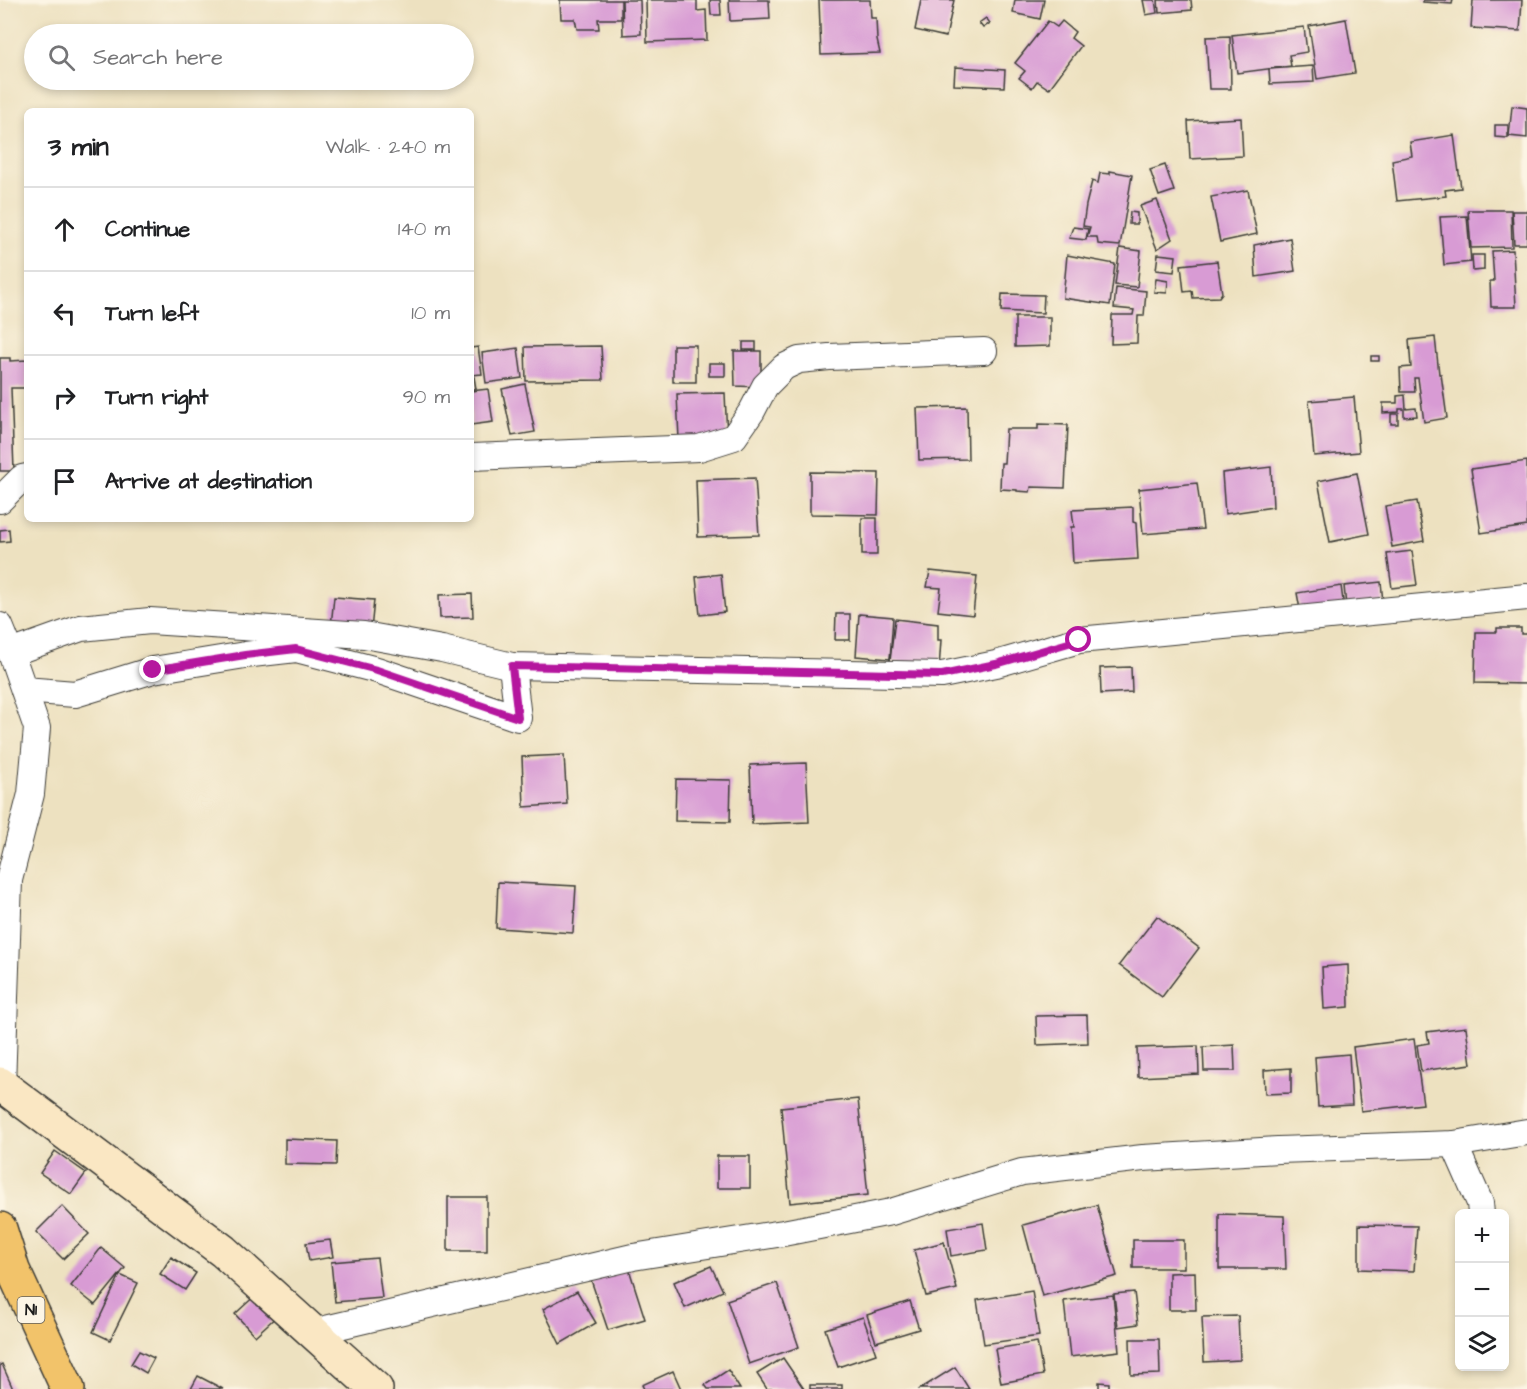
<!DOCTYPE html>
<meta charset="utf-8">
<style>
body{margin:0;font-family:"Architects Daughter",sans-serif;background:#f6f6f6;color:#202124}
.controls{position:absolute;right:18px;bottom:18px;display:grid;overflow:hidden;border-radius:9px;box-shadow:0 3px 9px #0003}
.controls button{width:54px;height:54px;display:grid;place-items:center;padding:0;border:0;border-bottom:2px solid #e0e0e0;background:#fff;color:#202124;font:30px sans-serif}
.stop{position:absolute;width:18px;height:18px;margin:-14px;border:4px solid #b5179e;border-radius:50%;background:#fff}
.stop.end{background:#b5179e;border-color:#fff;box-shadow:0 2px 6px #0008}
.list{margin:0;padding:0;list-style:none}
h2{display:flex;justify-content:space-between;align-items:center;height:78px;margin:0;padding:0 24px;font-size:26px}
h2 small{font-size:20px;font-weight:400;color:#757577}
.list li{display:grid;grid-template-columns:39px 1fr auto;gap:18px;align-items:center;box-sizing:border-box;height:84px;padding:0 24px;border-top:2px solid #e0e0e0}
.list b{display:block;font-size:22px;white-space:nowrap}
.list em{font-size:20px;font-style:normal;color:#757577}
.icon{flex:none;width:33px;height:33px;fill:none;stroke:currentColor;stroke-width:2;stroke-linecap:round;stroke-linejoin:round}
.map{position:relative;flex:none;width:1527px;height:1389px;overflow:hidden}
.search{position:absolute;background:#fff;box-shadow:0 3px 9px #0003;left:24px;top:24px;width:450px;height:66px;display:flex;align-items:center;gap:15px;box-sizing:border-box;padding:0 21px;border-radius:33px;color:#757577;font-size:22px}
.panel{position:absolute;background:#fff;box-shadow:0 3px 9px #0003;left:24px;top:108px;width:450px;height:414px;border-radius:9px}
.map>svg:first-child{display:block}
.building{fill:#d89bd4}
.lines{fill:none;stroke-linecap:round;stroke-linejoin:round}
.street-casing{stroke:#3b3a35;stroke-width:28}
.secondary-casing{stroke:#3b3a35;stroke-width:36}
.highway-casing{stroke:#3b3a35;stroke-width:36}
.street{stroke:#fff;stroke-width:26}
.secondary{stroke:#fae7c3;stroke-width:33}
.highway{stroke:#f2c36a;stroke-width:33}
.route{stroke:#b5179e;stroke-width:8}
.labels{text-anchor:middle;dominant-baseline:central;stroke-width:4.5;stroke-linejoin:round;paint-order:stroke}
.shield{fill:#fcf5e5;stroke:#5f5d58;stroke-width:1.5}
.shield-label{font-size:16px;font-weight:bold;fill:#1c1c1c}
</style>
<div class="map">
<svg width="1527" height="1389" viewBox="0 0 1527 1389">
<rect width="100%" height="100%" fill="#fcf5e5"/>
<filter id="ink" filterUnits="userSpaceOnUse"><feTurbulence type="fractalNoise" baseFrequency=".0167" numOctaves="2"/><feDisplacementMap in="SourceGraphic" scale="12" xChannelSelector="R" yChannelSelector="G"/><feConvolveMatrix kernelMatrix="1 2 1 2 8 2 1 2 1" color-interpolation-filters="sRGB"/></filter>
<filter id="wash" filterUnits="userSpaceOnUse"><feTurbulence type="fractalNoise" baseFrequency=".008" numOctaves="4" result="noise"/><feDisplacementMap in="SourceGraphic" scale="24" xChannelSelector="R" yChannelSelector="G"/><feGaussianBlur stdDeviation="1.35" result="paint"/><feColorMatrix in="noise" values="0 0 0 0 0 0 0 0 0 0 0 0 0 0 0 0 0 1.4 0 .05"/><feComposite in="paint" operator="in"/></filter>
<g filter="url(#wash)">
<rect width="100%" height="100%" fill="#ede1c0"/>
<g id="blocks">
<g class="building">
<polygon points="560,0 621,0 621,19 598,19 599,29 577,29 575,19 561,19"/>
<polygon points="622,0 640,0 641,34 623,35"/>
<polygon points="646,0 697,0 697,11 706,10 707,40 647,42"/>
<polygon points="710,0 720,0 721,15 711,15"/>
<polygon points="729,0 769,0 770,19 730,21"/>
<polygon points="819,0 870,0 871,18 876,18 877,40 880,53 821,55"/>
<polygon points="921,0 954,0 946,37 915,30"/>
<polygon points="1015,0 1044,0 1040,19 1013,13"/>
<polygon points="1143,0 1155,0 1157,13 1146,15"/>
<polygon points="1158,0 1191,0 1192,10 1159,13"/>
<polygon points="1423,0 1453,0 1452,4 1423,2"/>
<polygon points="1473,0 1522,0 1520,31 1471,28"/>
<polygon points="986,18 990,23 983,28 979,23"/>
<polygon points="1346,19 1355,73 1317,79 1309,26"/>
<polygon points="1048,21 1057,27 1062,21 1075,32 1071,38 1081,46 1049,89 1037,81 1032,88 1019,78 1025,71 1015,63"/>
<polygon points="1304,27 1307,52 1289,55 1291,66 1237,73 1232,35"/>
<polygon points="1230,36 1231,89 1209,89 1206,37"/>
<polygon points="1313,66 1314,82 1270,84 1269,69"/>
<polygon points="955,67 1005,70 1004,87 954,85"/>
<polygon points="1512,106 1527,108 1527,138 1509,136"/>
<polygon points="1241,118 1243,156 1190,159 1188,121"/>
<polygon points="1495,125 1508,125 1508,138 1495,137"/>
<polygon points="1454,135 1461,188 1445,190 1446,196 1397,201 1392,160 1412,156 1410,142"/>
<polygon points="1165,165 1174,191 1159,196 1150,170"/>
<polygon points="1110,171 1132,175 1120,246 1098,244 1097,237 1087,237 1090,227 1083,226 1086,205 1092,181 1098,183 1100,173 1110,174"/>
<polygon points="1248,190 1257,234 1220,242 1211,197"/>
<polygon points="1157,200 1172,239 1157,249 1140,206"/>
<polygon points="1468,210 1511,210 1512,247 1471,248"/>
<polygon points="1512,211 1527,211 1527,244 1514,244"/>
<polygon points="1130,212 1137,213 1137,224 1129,224"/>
<polygon points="1467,216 1471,262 1444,265 1440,217"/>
<polygon points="1073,227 1088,229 1086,240 1069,238"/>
<polygon points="1290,238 1295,271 1256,277 1254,245"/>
<polygon points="1120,248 1141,251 1137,287 1115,285"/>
<polygon points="1513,250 1516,307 1491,307 1490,281 1494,281 1492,251"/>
<polygon points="1158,254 1176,256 1174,272 1156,270"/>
<polygon points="1067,255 1115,264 1110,305 1063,298"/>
<polygon points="1472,255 1484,255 1484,270 1473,271"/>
<polygon points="1217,261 1222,293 1219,297 1193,298 1192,291 1184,292 1181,265"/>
<polygon points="1156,279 1168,281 1167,293 1154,292"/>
<polygon points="1116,288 1146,291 1144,316 1138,316 1137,343 1111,344 1112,315 1133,315 1134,310 1114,308"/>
<polygon points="1002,294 1044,295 1043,313 1001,311"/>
<polygon points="1015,317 1050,317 1050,346 1015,347"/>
<polygon points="1435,337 1439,374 1441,374 1447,418 1424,422 1418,378 1414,378 1415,392 1401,392 1400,368 1411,367 1409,340"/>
<rect x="743" y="342" width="13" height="8"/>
<rect x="673" y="345" width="23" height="37"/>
<polygon points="601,346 603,380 526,381 525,347"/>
<polygon points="478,347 482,374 471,375 471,348"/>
<polygon points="518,348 522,378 486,383 482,353"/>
<polygon points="734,351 761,351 761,387 735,386"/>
<rect x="1371" y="356" width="8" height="5"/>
<polygon points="0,358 10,358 10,361 27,360 27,388 11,388 14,471 0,471"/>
<rect x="709" y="363" width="16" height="13"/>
<polygon points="471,377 474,377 476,389 471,389"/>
<polygon points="525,384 535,432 512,436 502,389"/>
<polygon points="488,389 493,422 471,425 471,391"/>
<polygon points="725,393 727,438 679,440 677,394"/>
<polygon points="1405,395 1406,409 1416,408 1417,416 1404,417 1404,409 1399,409 1399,412 1383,413 1383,403 1397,403 1397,396"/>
<polygon points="1354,397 1359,452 1314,456 1309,401"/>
<polygon points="967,407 968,459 919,460 917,408"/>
<rect x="1391" y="414" width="7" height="10"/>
<polygon points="1038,424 1068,425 1065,488 1031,487 1030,492 1017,491 1017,490 1000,489 1001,463 1004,463 1006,429 1038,429"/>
<polygon points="1527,461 1527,526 1481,533 1471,469"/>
<polygon points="1271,467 1273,507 1225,514 1222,473"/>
<polygon points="810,472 879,473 878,515 810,514"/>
<polygon points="1357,473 1369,534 1330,542 1318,481"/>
<polygon points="755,478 759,535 698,537 696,480"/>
<polygon points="1197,483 1203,529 1143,534 1139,489"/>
<polygon points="1417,501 1424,541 1392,547 1385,506"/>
<polygon points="1133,507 1133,522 1136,523 1138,559 1073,563 1071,527 1074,527 1072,510"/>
<rect x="862" y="518" width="15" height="37"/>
<polygon points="9,529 10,541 0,542 0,530"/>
<polygon points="1412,551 1417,585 1392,588 1387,554"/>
<polygon points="930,571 977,576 973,615 938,611 941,588 927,587"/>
<polygon points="721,574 725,612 700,615 696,577"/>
<polygon points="1381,582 1383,602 1346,606 1344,586"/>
<polygon points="1341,586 1344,608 1301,615 1297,593"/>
<polygon points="472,594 473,617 440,618 439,595"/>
<polygon points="334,597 374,600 371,630 331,626"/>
<polygon points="836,614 850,614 850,640 835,640"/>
<polygon points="859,614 893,617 890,659 856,656"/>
<polygon points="895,619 938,624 938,640 941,640 939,669 890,661"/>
<polygon points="1497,628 1521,628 1521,634 1527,634 1527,684 1475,683 1476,632 1497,632"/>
<polygon points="1131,667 1132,692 1101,694 1100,668"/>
<polygon points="564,755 567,804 524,807 522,757"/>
<polygon points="806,763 809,822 752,824 750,765"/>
<polygon points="676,779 731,780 730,822 675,821"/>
<polygon points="498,882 576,886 573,933 496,928"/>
<polygon points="1157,916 1199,948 1162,997 1119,965"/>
<polygon points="1348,965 1349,1007 1324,1009 1322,967"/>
<polygon points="1087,1015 1088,1043 1037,1045 1036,1016"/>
<polygon points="1466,1027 1471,1064 1421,1071 1417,1045 1429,1043 1427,1032"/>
<polygon points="1414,1039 1423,1104 1361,1111 1353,1047"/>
<polygon points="1234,1045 1235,1071 1204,1071 1203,1047"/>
<polygon points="1198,1046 1199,1074 1138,1077 1137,1048"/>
<polygon points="1349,1054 1352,1105 1318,1107 1315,1057"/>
<polygon points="1291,1068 1291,1093 1265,1094 1264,1070"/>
<polygon points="858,1099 868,1195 790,1203 781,1107"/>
<polygon points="285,1139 337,1141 336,1165 285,1164"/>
<polygon points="55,1151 86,1173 71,1194 40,1173"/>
<rect x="717" y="1156" width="33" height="32"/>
<rect x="448" y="1197" width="39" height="54"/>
<polygon points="1097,1205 1117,1276 1042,1296 1023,1225"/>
<polygon points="62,1206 89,1234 63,1259 36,1232"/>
<polygon points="1219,1214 1284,1216 1286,1269 1219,1269"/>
<polygon points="983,1223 987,1250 951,1256 947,1229"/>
<polygon points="1359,1225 1417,1226 1414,1271 1359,1269"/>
<polygon points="330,1240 333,1257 309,1261 306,1243"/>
<rect x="1133" y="1240" width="51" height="28"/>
<polygon points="944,1242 957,1289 926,1296 914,1250"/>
<polygon points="101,1248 125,1268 95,1305 71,1286"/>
<polygon points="171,1257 196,1273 185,1290 160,1274"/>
<polygon points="377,1258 382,1298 335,1302 331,1262"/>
<polygon points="711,1266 723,1291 685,1308 674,1282"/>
<polygon points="629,1269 645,1319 608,1330 591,1280"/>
<polygon points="1195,1272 1196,1310 1169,1310 1169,1273"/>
<polygon points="120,1275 138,1283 110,1340 93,1332"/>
<polygon points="777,1283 799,1347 749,1364 727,1300"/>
<polygon points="577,1291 596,1323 560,1344 543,1309"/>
<polygon points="1032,1291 1039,1336 984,1344 977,1300"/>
<polygon points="259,1292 279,1314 255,1336 235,1314"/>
<polygon points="1134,1292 1138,1324 1118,1327 1114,1294"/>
<polygon points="1113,1295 1119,1351 1070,1357 1064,1301"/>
<polygon points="910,1301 919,1329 876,1342 867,1315"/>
<polygon points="1238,1316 1240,1360 1204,1362 1202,1317"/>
<polygon points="863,1317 876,1354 838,1367 825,1329"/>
<polygon points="1130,1339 1159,1339 1160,1374 1131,1375"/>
<polygon points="1037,1342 1043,1375 1001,1383 995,1349"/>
<polygon points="139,1351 154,1358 146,1373 131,1364"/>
<polygon points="783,1358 804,1389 767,1389 757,1374"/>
<polygon points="2,1364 13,1389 0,1389 0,1365"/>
<polygon points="955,1367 969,1389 920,1389"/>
<polygon points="728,1370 740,1389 708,1389 705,1385"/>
<polygon points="673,1371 681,1389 644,1389 642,1385"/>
<polygon points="198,1376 223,1389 191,1389"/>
<polygon points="1099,1382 1109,1383 1109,1389 1099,1389"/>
<rect x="810" y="1385" width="32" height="4"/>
</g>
</g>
</g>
<g filter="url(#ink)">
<use href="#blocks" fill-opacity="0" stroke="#3b3a35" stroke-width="1.5"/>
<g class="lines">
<defs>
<g id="street">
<polyline points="471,457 699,448 734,437 752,411 765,386 784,367 799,360 829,357 984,351"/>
<polyline points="0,500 22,478 27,477"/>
<polyline points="0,626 11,653 37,728 31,794 9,880 2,1086"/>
<polyline points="11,653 81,628 150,621 364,635 442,649 512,666 942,675 996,664 1079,640 1527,597"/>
<polyline points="24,690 75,694 153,670 245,655 296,649 377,670 518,718 512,666"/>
<polyline points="1454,1144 1480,1203 1481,1214"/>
<polyline points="313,1332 633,1257 783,1233 891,1212 1022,1172 1143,1158 1278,1150 1454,1144 1527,1132"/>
</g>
<polyline id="secondary" points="0,1084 223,1251 376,1389"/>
<polyline id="highway" points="0,1229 13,1270 68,1389"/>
</defs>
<use href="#street" class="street-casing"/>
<use href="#secondary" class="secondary-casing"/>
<use href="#highway" class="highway-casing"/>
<use href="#street" class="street"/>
<use href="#secondary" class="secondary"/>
<use href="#highway" class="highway"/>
</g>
</g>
<g class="lines" filter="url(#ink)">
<polyline class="route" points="153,670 245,655 296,649 377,670 518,718 512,666 942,675 996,664 1079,640"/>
</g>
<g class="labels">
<rect class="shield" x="17.5" y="1297" width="27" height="26" rx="4.5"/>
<g class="shield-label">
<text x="31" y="1310">N1</text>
</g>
</g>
</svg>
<div class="controls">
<button>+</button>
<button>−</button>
<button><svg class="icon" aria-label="layers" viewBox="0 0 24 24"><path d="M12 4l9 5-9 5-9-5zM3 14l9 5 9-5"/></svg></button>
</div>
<div class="stop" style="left:1079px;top:640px"></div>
<div class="stop end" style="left:153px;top:670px"></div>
<div class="search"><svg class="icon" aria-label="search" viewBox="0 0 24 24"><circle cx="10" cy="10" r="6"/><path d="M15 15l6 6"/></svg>Search here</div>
<section class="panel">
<h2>3 min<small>Walk · 240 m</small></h2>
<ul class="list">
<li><svg class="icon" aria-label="ahead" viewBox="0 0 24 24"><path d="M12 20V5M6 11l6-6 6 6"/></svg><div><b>Continue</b></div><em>140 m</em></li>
<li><svg class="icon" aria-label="left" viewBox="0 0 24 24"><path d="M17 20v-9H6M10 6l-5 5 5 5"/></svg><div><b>Turn left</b></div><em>10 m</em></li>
<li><svg class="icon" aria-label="right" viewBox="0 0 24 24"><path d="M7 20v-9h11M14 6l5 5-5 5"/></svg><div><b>Turn right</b></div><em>90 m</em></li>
<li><svg class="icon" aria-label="arrive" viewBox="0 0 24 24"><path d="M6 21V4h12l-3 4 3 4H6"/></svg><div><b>Arrive at destination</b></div></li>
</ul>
</section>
</div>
